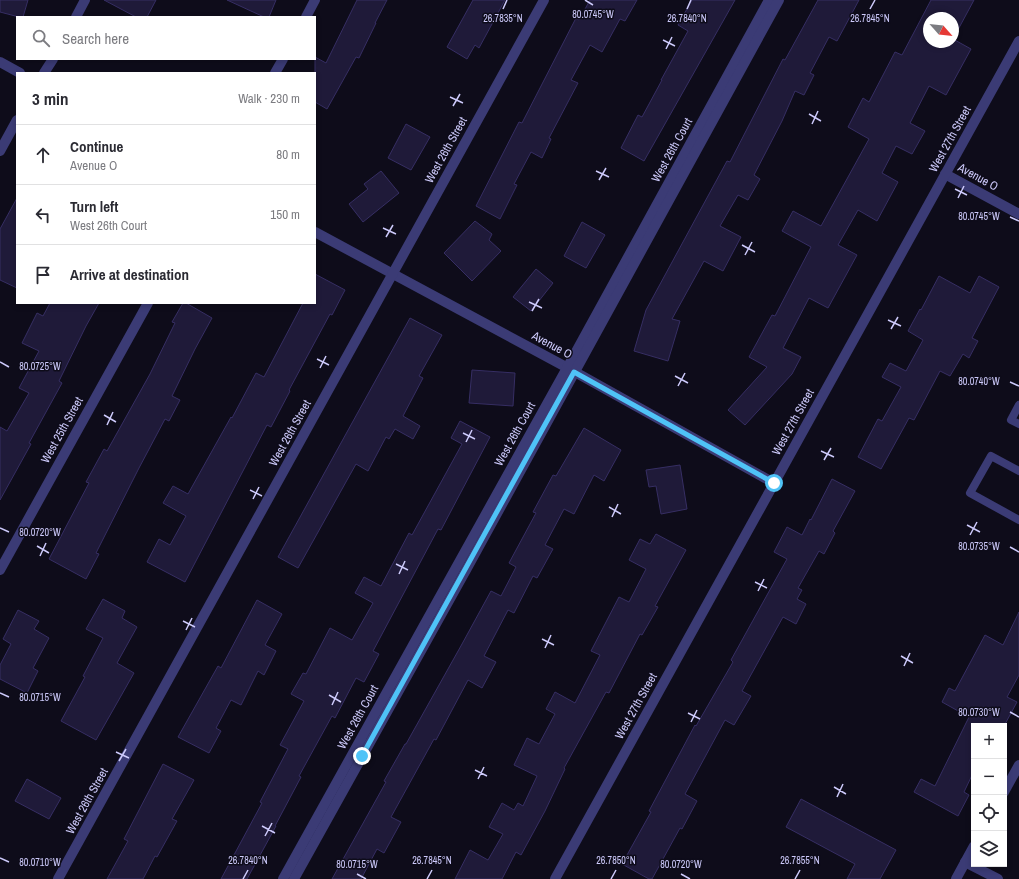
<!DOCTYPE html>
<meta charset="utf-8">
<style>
body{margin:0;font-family:"Archivo Narrow",sans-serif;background:#f7f7f7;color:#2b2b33}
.controls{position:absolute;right:12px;bottom:12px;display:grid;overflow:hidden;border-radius:0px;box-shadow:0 2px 6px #0003}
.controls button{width:36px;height:36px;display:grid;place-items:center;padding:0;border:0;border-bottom:1px solid #e1e1e2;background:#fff;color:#2b2b33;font:20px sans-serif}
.compass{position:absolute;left:923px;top:12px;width:36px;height:36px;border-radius:50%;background:#fff;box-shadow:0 2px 6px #0003;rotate:117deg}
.stop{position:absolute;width:12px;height:12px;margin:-9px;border:3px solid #4fc3f7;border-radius:50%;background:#fff}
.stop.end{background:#4fc3f7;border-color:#fff;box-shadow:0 1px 4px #0008}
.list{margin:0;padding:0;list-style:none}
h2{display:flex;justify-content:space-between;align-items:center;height:52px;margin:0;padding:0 16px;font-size:17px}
h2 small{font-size:13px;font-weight:400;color:#7c7c81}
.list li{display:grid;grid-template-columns:26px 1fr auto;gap:12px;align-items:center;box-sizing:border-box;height:60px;padding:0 16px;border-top:1px solid #e1e1e2}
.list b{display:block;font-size:15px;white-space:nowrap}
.list p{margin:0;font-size:13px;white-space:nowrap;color:#7c7c81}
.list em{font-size:13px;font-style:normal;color:#7c7c81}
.icon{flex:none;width:22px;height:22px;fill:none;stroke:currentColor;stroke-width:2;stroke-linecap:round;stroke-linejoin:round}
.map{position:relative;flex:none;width:1019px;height:879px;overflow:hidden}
.search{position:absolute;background:#fff;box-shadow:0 2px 6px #0003;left:16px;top:16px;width:300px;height:44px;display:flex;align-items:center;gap:10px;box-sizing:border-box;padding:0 14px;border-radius:0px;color:#7c7c81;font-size:15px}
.panel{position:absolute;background:#fff;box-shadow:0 2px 6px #0003;left:16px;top:72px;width:300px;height:232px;border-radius:0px}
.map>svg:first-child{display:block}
.building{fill:#1f1a39;stroke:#362e63;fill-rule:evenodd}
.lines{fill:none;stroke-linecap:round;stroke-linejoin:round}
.service{stroke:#3b3b75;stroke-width:8}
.minor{stroke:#3b3b75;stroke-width:10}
.route{stroke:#4fc3f7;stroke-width:5}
.ticks{fill:none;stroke:#cdcafb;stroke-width:1.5}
.labels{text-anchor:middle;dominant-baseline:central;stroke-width:3;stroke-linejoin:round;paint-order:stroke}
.street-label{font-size:12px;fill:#cdcafb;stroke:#0e0c1a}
.ticks-label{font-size:10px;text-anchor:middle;fill:#cdcafb;stroke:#0e0c1a;stroke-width:3;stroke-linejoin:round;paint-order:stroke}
</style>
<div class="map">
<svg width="1019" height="879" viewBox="0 0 1019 879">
<rect width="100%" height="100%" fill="#0e0c1a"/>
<g class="building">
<polygon points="0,0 28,0 23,17 19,17 0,12"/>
<polygon points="104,0 156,0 147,17 136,17"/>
<polygon points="227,0 276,0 269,17 264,17"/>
<polygon points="357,0 387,0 375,23 376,23 359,58 356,57 327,109 315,102 315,57 326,63"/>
<polygon points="473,0 505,0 479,48 475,45 467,59 447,47"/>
<polygon points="590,0 637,0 625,21 620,19 602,52 590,45 571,80 578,83 549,138 551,139 542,158 531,152 514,184 517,185 500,219 476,206 519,122 522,123 576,18 579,20"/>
<polygon points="692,0 735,0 644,161 621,148 638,115 642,117 662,80 661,80 688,31 678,25"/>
<polygon points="818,0 859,0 837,41 829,37 810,73 814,75 804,95 795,91 782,121 754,175 760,179 748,200 738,195 720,226 741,237 723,271 704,261 672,319 680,321 668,361 634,351 646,310 727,161 730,162 783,59 785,60"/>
<path d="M 931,0 L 974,0 L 953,39 L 971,49 L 946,95 L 929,86 L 910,123 L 925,131 L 912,154 L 896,146 L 882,173 L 898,182 L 877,221 L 858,210 L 838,245 L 857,255 L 828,308 L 809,298 L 783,348 L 801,357 L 792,374 L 745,425 L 728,410 L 767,367 L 749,357 L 772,315 L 775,316 L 811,247 L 782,231 L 793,211 L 821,226 L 869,139 L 848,127 L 863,98 L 869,102 L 895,52 L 902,55 ZM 929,18 L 953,18 L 953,42 L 929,42 Z"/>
<polygon points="406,124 430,137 411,170 388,158"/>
<polygon points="381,171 399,193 363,222 349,204 368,189 364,184"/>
<polygon points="17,198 17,288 0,280 0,229"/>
<polygon points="475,221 492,234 489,240 501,251 472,281 444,253"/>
<polygon points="582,222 605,235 586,268 564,256"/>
<polygon points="536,269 553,283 531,311 513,297"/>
<polygon points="315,274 345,290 332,315 330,314 289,390 290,391 271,427 267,425 185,582 147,562 159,539 170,545 186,516 163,503 173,486 188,494 231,417 232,418 256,373 264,377 303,303 315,303"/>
<polygon points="939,276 970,293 979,276 999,287 972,338 978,341 969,358 963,354 950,376 940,371 914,420 909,418 881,469 858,457 878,419 882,421 901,387 882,377 890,363 906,371 923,340 908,331 920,309 921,310"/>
<polygon points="50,303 99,303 86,326 59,381 62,383 29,443 31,444 0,500 0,427 7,431 29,393 19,388 39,351 22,343 37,313 43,316"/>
<polygon points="183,303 186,303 212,318 195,349 172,396 180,400 169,421 165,419 139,468 96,553 99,554 86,579 49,559 89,483 86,482 104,449 107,451 150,374 175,323 172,322"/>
<polygon points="410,318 442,335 419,376 423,378 403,416 420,426 413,439 395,429 389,439 386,437 368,471 356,464 298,568 278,557"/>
<polygon points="472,370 515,373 513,406 469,403"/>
<polygon points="460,421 490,437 441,530 438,529 373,651 379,654 364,682 356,678 335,718 332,716 299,776 301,777 275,826 276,826 247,879 221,879 262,803 260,802 288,749 280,745 304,701 291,694 303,673 306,674 330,628 352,640 373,603 355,593 364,577 381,586 409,533 412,535 462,444 451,438"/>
<polygon points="584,428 621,450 604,481 594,475 574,514 564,509 545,545 553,549 537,578 533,576 514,613 508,610 484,656 496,662 482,688 468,680 436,740 434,739 391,817 401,822 384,853 377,849 361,879 332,879 386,782 384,781 405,744 406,744 462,644 491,591 501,596 516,567 509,563 536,513 533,512 553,475 556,476"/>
<polygon points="680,465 687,509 661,514 656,486 649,487 646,470"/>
<polygon points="832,479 855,491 833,531 835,533 824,554 819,551 798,588 802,590 797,599 806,604 796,624 783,617 742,691 751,696 734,725 725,720 685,794 697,801 682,829 680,828 652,879 649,879 622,864 651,812 649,811 695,725 696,726 733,662 731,660 787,559 774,552 787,527 802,535 810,519 811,520"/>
<polygon points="656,534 686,550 655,606 658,607 642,635 640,634 609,693 606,692 564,768 565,769 545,811 521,855 516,852 502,879 455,879 470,850 488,860 503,834 489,827 502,803 514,810 518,803 523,806 537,776 514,765 527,738 539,744 555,714 546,709 555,692 575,703 600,655 591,651 619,597 629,602 646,569 629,560 640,539 650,544"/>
<polygon points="103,599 125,611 122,618 137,627 117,663 134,673 96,740 61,721 85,677 83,676 103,638 86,629"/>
<polygon points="257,600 282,614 265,645 276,651 264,675 258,671 241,705 231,700 216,728 221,731 209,753 178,737 218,666 221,668"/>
<polygon points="18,610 39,621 34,629 49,638 33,668 38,671 27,693 0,679 0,665 11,644 3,639"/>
<polygon points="1019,612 1019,675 1007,697 1017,702 1004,726 974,726 974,771 964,792 969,795 958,816 914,792 921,779 935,786 969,717 942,702 949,688 955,691 985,635 1003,645"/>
<polygon points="163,764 194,780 172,819 177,821 157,857 155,856 143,879 107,879 128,841 124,839"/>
<polygon points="27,779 61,798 49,819 15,801"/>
<polygon points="801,799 896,850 880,879 847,879 855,864 786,827"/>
</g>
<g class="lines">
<g class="service">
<polyline points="1019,405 1011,420 1019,424"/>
<polyline points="1019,471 991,456 970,493 1019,520"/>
</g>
<g class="minor">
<polyline points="76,17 85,0"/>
<polyline points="306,17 315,0"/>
<polyline points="0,62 20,73"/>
<polyline points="44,73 53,59"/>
<polyline points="275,73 283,59"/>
<polyline points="0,151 17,120"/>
<polyline points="945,174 1019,214"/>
<polyline points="315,232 566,367 774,483"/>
<polyline points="0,570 148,303"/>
<polyline points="1004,792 1019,765"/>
<polyline points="965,862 998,879"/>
<polyline points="58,879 544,0"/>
<polyline points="283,879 577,350 769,0"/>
<polyline points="294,879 466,570 779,0"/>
<polyline points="555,879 1019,41"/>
<polyline points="956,879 974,846"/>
</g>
</g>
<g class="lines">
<polyline class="route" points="362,756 574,372 774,483"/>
</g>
<path class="ticks" d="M 585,0 L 593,5M 503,9 L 507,0M 687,9 L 691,0M 870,9 L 875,0M 663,40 L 675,46M 666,49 L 672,37M 450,97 L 463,103M 453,106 L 460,94M 809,114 L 821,121M 812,124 L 818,111M 596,171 L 609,177M 599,180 L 606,168M 955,189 L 967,195M 958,198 L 964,186M 1010,217 L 1019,221M 383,228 L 396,234M 386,237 L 393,225M 742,245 L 755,252M 745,255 L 752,242M 529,302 L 542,308M 532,311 L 539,299M 888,320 L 901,326M 891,329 L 898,317M 317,359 L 329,365M 0,362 L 9,367M 320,368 L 326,356M 675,376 L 688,383M 1010,382 L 1019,386M 678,386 L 685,373M 104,415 L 116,422M 107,425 L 113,412M 463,433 L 475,439M 466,442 L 472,430M 821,451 L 834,457M 824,460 L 831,448M 250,490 L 262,496M 253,499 L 259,487M 609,507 L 621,514M 612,517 L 618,504M 967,525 L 980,532M 0,528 L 9,532M 970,535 L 977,522M 37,546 L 49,553M 1010,547 L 1019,552M 40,556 L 46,543M 396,564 L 408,570M 399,574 L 405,561M 755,582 L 767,588M 758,591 L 764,579M 183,621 L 195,627M 186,630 L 192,618M 542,639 L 554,645M 545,648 L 551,635M 901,656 L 913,663M 904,666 L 910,653M 0,693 L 9,697M 329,695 L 341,702M 332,705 L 338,692M 1010,712 L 1019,717M 688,713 L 700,719M 691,722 L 697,710M 116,752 L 129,758M 119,761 L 126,749M 475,770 L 487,776M 478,779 L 484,767M 834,787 L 846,794M 837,797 L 843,784M 262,826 L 275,833M 265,836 L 272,823M 0,858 L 9,862M 357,874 L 366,879M 681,874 L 690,879M 243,879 L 248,870M 427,879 L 432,870M 611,879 L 616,870M 795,879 L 800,870"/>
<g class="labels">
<g class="street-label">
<text transform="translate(950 139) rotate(-61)">West 27th Street</text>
<text transform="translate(446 150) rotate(-61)">West 26th Street</text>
<text transform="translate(672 150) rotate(-61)">West 26th Court</text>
<text transform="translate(978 177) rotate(29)">Avenue O</text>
<text transform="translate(552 345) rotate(28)">Avenue O</text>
<text transform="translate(793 422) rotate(-61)">West 27th Street</text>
<text transform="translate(62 430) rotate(-61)">West 25th Street</text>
<text transform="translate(290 433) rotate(-61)">West 26th Street</text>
<text transform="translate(515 434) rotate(-61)">West 26th Court</text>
<text transform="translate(636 706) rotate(-61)">West 27th Street</text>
<text transform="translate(358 717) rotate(-61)">West 26th Court</text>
<text transform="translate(87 801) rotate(-61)">West 26th Street</text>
</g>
</g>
<g class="ticks-label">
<text x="593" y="18">80.0745°W</text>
<text x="503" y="22">26.7835°N</text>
<text x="687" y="22">26.7840°N</text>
<text x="870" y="22">26.7845°N</text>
<text x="979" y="220">80.0745°W</text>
<text x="40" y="370">80.0725°W</text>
<text x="979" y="385">80.0740°W</text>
<text x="40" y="536">80.0720°W</text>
<text x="979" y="550">80.0735°W</text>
<text x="40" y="701">80.0715°W</text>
<text x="979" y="716">80.0730°W</text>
<text x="248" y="864">26.7840°N</text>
<text x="432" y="864">26.7845°N</text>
<text x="616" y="864">26.7850°N</text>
<text x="800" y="864">26.7855°N</text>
<text x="40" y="866">80.0710°W</text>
<text x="357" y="868">80.0715°W</text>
<text x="681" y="868">80.0720°W</text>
</g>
</svg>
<div class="controls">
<button>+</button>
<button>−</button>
<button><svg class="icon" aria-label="locate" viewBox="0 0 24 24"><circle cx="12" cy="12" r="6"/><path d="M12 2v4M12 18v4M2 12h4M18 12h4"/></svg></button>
<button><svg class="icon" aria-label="layers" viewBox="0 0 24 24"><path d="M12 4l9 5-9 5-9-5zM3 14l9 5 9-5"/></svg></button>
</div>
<svg class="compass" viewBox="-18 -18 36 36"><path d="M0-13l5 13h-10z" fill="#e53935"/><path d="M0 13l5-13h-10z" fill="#7c7c81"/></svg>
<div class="stop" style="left:774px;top:483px"></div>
<div class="stop end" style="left:362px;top:756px"></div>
<div class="search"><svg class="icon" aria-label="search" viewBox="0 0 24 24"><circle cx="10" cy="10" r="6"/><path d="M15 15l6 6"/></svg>Search here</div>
<section class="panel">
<h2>3 min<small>Walk · 230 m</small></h2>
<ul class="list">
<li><svg class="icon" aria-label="ahead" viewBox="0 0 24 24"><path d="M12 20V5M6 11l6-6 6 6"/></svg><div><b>Continue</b><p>Avenue O</p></div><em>80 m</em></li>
<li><svg class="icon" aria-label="left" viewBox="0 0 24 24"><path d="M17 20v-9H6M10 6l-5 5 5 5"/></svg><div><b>Turn left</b><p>West 26th Court</p></div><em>150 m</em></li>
<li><svg class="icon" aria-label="arrive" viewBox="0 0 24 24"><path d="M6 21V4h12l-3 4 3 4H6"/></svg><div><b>Arrive at destination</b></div></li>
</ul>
</section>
</div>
